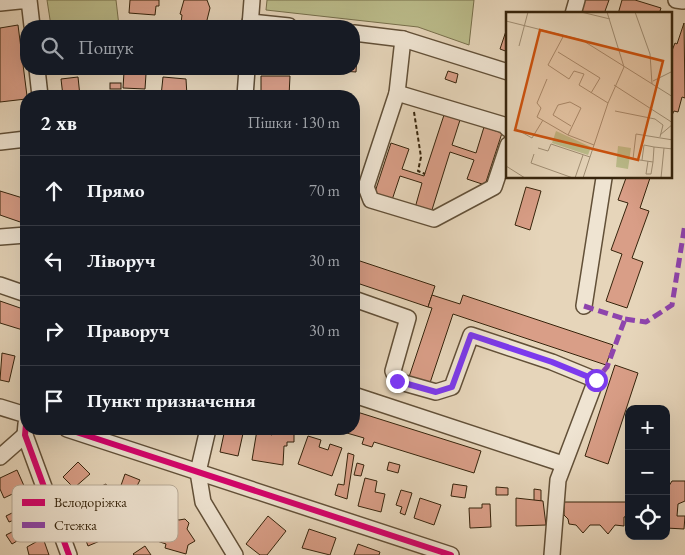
<!DOCTYPE html>
<html lang="uk">
<meta charset="utf-8">
<style>
body{margin:0;font-family:"EB Garamond",serif;background:#20242c;color:#f1f3f6}
.controls{position:absolute;right:15px;bottom:15px;display:grid;overflow:hidden;border-radius:10px;box-shadow:0 5px 20px #0002}
.controls button{width:45px;height:45px;display:grid;place-items:center;padding:0;border:0;border-bottom:1px solid #363941;background:#171b24;color:#f1f3f6;font:25px sans-serif}
.stop{position:absolute;width:15px;height:15px;margin:-11px;border:4px solid #7c3aed;border-radius:50%;background:#fff}
.stop.end{background:#7c3aed;border-color:#fff;box-shadow:0 1px 5px #0008}
.list{margin:0;padding:0;list-style:none}
h2{display:flex;justify-content:space-between;align-items:center;height:65px;margin:0;padding:0 20px;font-size:21px}
h2 small{font-size:16px;font-weight:400;color:#9ea1a6}
.list li{display:grid;grid-template-columns:32px 1fr auto;gap:15px;align-items:center;box-sizing:border-box;height:70px;padding:0 20px;border-top:1px solid #363941}
.list b{display:block;font-size:19px;white-space:nowrap}
.list em{font-size:16px;font-style:normal;color:#9ea1a6}
.icon{flex:none;width:28px;height:28px;fill:none;stroke:currentColor;stroke-width:2;stroke-linecap:round;stroke-linejoin:round}
.map{position:relative;flex:none;width:685px;height:555px;overflow:hidden}
.search{position:absolute;background:#171b24;box-shadow:0 5px 20px #0002;left:20px;top:20px;width:340px;height:55px;display:flex;align-items:center;gap:12px;box-sizing:border-box;padding:0 18px;border-radius:20px;color:#9ea1a6;font-size:19px}
.panel{position:absolute;background:#171b24;box-shadow:0 5px 20px #0002;left:20px;top:90px;width:340px;height:345px;border-radius:20px}
.map>svg:first-child{display:block}
.green{fill:#bbbc8b;stroke:#78704c}
.building{fill:#d99e87;stroke:#36240c}
.lines{fill:none;stroke-linecap:round;stroke-linejoin:round}
.minor-casing{stroke:#625038;stroke-width:18}
.path{stroke:#36240c;stroke-width:2;stroke-dasharray:4 2.5;stroke-linecap:butt}
.minor{stroke:#efe4d2;stroke-width:15}
.quiet{stroke:#8e44ad;stroke-width:5;stroke-dasharray:10 5;stroke-linecap:butt}
.cycleway-casing{stroke:#efe4d2;stroke-width:9}
.cycleway{stroke:#d6006c;stroke-width:6}
.route{stroke:#7c3aed;stroke-width:6}
.inset-road{fill:none;stroke:#a08e74;stroke-width:1}
.view{fill:#cd510c;fill-opacity:0.15;stroke:#cd510c;stroke-width:2.5}
.inset-edge{fill:none;stroke:#36240c;stroke-width:2.5}
.key{fill:#efe4d2;stroke:#b8aa97;stroke-width:1}
.key-label{font-size:14px;fill:#36240c}
</style>
<div class="map">
<svg width="685" height="555" viewBox="0 0 685 555">
<rect width="100%" height="100%" fill="#e6d5ba"/>
<filter id="stains"><feTurbulence type="fractalNoise" baseFrequency=".004" numOctaves="4"/><feColorMatrix values="0 0 0 0 .2 0 0 0 0 .09 0 0 0 0 .02 0 0 0 .5 -.17"/></filter>
<radialGradient id="worn" r=".72"><stop offset=".6" stop-color="#630" stop-opacity="0"/><stop offset="1" stop-color="#630" stop-opacity=".3"/></radialGradient>
<g class="green">
<polygon points="47,0 116,0 119,26 51,26"/>
<polygon points="267,0 474,0 469,45 418,27 266,10"/>
</g>
<g class="building">
<polygon points="130,0 159,0 159,6 156,6 155,15 129,13"/>
<polygon points="184,0 207,0 210,8 206,24 198,26 181,23 182,15 180,14"/>
<polygon points="585,0 609,0 604,14 580,14"/>
<polygon points="622,0 635,0 661,8 659,14 618,14"/>
<polygon points="684,23 685,98 682,97 678,112 674,111 671,117 671,53 675,43 677,44"/>
<polygon points="18,25 27,96 26,99 0,102 0,28"/>
<polygon points="506,31 508,31 508,52 500,49"/>
<polygon points="354,54 357,54 356,72 327,70 354,69"/>
<polygon points="448,71 458,74 456,83 445,79"/>
<polygon points="124,72 146,74 145,89 123,88"/>
<polygon points="261,76 290,76 289,96 261,96"/>
<polygon points="78,77 80,96 63,96 61,79"/>
<polygon points="163,77 186,79 187,96 161,96"/>
<rect x="110" y="83" width="11" height="6"/>
<polygon points="444,115 460,120 452,145 476,153 484,127 502,133 485,185 467,179 474,160 450,152 431,213 415,208 422,183 400,176 392,200 374,195 391,143 409,149 402,169 424,176"/>
<polygon points="626,178 650,178 640,208 649,211 632,258 643,262 627,308 606,301 622,254 611,250 628,203 618,200"/>
<polygon points="526,187 541,191 530,230 515,225"/>
<polygon points="0,191 26,199 26,224 0,215"/>
<polygon points="354,259 435,286 428,307 354,282"/>
<polygon points="432,295 460,304 463,295 613,345 606,365 453,314 430,383 409,377 432,308 428,307"/>
<polygon points="0,301 26,310 26,331 0,323"/>
<polygon points="2,353 15,356 9,382 0,380"/>
<polygon points="615,365 638,373 608,464 585,456"/>
<polygon points="354,411 481,451 474,473 374,442 372,447 362,444 364,438 333,429 354,429"/>
<polygon points="225,429 244,429 238,456 220,452"/>
<polygon points="274,429 294,431 294,442 287,442 287,446 284,446 283,465 252,460 257,430 272,435"/>
<polygon points="308,436 321,440 319,447 328,450 330,444 342,448 332,476 298,464"/>
<polygon points="348,453 354,455 347,499 335,495 338,484 344,485"/>
<polygon points="78,462 90,474 74,488 63,477"/>
<polygon points="389,462 400,465 398,473 387,470"/>
<polygon points="357,463 364,465 361,476 354,475"/>
<polygon points="17,470 25,488 4,498 0,489 0,478"/>
<polygon points="125,474 140,480 137,486 140,488 134,506 127,504 126,505 113,498 116,490 119,491"/>
<polygon points="365,478 377,481 375,492 385,494 381,512 358,506"/>
<polygon points="672,481 685,481 685,501 678,504 677,516 685,516 684,529 666,528 667,489"/>
<polygon points="106,484 110,491 108,494 90,504 84,494"/>
<polygon points="453,484 467,486 465,498 451,496"/>
<polygon points="496,487 508,488 508,495 496,495"/>
<polygon points="534,489 541,490 541,501 534,501"/>
<polygon points="401,490 412,493 405,515 400,513 402,507 396,505"/>
<polygon points="158,496 176,501 171,518 179,520 185,519 189,523 187,529 195,541 188,545 186,554 165,548 166,544 145,537 151,518 150,514 153,511"/>
<polygon points="420,498 441,505 434,525 414,518"/>
<polygon points="516,498 543,501 546,525 516,526"/>
<polygon points="564,502 628,502 628,516 624,517 624,526 615,525 608,534 600,525 590,525 583,533 576,525 569,524 568,519 564,515"/>
<polygon points="482,504 490,504 491,527 470,528 469,508 482,508"/>
<polygon points="16,511 19,518 9,522 6,516"/>
<polygon points="105,515 114,535 88,546 82,530 102,522 102,516"/>
<polygon points="268,516 286,531 267,555 260,555 246,544"/>
<polygon points="309,529 336,538 330,555 302,548"/>
<polygon points="12,532 17,541 12,544 6,535"/>
<polygon points="43,538 49,555 29,555 27,547"/>
<polygon points="358,544 380,552 379,555 354,555"/>
<polygon points="145,546 151,555 134,555 133,554"/>
</g>
<g class="lines">
<defs>
<g id="minor">
<polyline points="676,0 683,1"/>
<polyline points="0,3 29,0 32,26"/>
<polyline points="573,14 577,0"/>
<polyline points="250,22 289,26"/>
<polyline points="250,26 252,0"/>
<polyline points="354,33 403,39 508,72"/>
<polyline points="403,39 397,93 366,187 371,200 434,219 494,187 508,145"/>
<polyline points="37,69 40,96"/>
<polyline points="397,93 504,125 508,129"/>
<polyline points="245,96 247,69"/>
<polyline points="0,142 26,139"/>
<polyline points="0,237 26,235"/>
<polyline points="0,285 26,294"/>
<polyline points="354,299 408,318 393,371 397,381 436,392 452,387 471,335 552,362 596,380 558,480 552,555"/>
<polyline points="584,306 604,178"/>
<polyline points="354,395 563,464"/>
<polyline points="0,407 26,415"/>
<polyline points="26,424 25,435 69,555"/>
<polyline points="67,429 451,555"/>
<polyline points="208,429 198,472 203,502 235,555"/>
<polyline points="0,457 25,435"/>
</g>
</defs>
<use href="#minor" class="minor-casing"/>
<polyline class="path" points="414,112 421,157 418,171 425,174"/>
<use href="#minor" class="minor"/>
<g class="quiet">
<polyline points="584,306 625,319 607,367 596,380"/>
<polyline points="625,319 646,322 672,305 685,224"/>
</g>
<defs>
<g id="cycleway">
<polyline points="26,424 25,435 69,555"/>
<polyline points="67,429 451,555"/>
</g>
</defs>
<use href="#cycleway" class="cycleway-casing"/>
<use href="#cycleway" class="cycleway"/>
</g>
<g class="lines">
<polyline class="route" points="397,381 436,392 452,387 471,335 552,362 596,380"/>
</g>
<g transform="translate(506 12)">
<rect width="166" height="166" fill="#e6d5ba"/>
<path d="M 50,119 L 85,135 L 82,143 L 46,131 ZM 112,134 L 125,136 L 122,157 L 110,155 Z" fill="#bbbc8b"/>
<path class="inset-road" d="M 75,0 L 104,7M 129,0 L 144,42 L 146,72M 0,9 L 76,28 L 167,85M 58,23 L 42,53 L 63,67 L 68,59 L 78,62 L 73,73 L 102,91M 13,34 L 22,0M 52,40 L 94,66 L 85,81M 41,67 L 31,91 L 35,96 L 31,105 L 62,123 L 88,133M 147,69 L 167,59M 108,73 L 167,111M 109,99 L 149,107 L 157,113 L 154,125M 10,117 L 26,126 L 37,108M 62,123 L 75,96 L 64,90 L 52,93 L 47,103 L 65,114M 154,123 L 167,112M 167,128 L 130,122 L 127,147 L 147,150 L 148,135 L 167,137M 32,136 L 42,139 L 45,132 L 84,145M 28,142 L 25,151 L 67,166M 136,148 L 138,133 L 148,135M 142,149 L 140,162 L 145,162 L 147,150M 0,154 L 19,166M 69,166 L 77,143M 77,166 L 102,91 L 118,55 L 101,0M 155,166 L 158,136"/>
<path class="view" d="M 34,18 L 157,49 L 132,148 L 9,118 Z"/>
<rect width="166" height="166" class="inset-edge"/>
</g>
<rect x="12" y="485" width="166" height="57" rx="8" class="key"/>
<rect x="22" y="499" width="23" height="7" fill="#d6006c"/>
<rect x="22" y="522" width="23" height="6" fill="#8e44ad"/>
<g class="key-label">
<text x="54" y="507">Велодоріжка</text>
<text x="54" y="530">Стежка</text>
</g>
<rect width="100%" height="100%" filter="url(#stains)"/>
<rect width="100%" height="100%" fill="url(#worn)"/>
</svg>
<div class="controls">
<button>+</button>
<button>−</button>
<button><svg class="icon" aria-label="locate" viewBox="0 0 24 24"><circle cx="12" cy="12" r="6"/><path d="M12 2v4M12 18v4M2 12h4M18 12h4"/></svg></button>
</div>
<div class="stop" style="left:596px;top:380px"></div>
<div class="stop end" style="left:397px;top:381px"></div>
<div class="search"><svg class="icon" aria-label="search" viewBox="0 0 24 24"><circle cx="10" cy="10" r="6"/><path d="M15 15l6 6"/></svg>Пошук</div>
<section class="panel">
<h2>2 хв<small>Пішки · 130 m</small></h2>
<ul class="list">
<li><svg class="icon" aria-label="ahead" viewBox="0 0 24 24"><path d="M12 20V5M6 11l6-6 6 6"/></svg><div><b>Прямо</b></div><em>70 m</em></li>
<li><svg class="icon" aria-label="left" viewBox="0 0 24 24"><path d="M17 20v-9H6M10 6l-5 5 5 5"/></svg><div><b>Ліворуч</b></div><em>30 m</em></li>
<li><svg class="icon" aria-label="right" viewBox="0 0 24 24"><path d="M7 20v-9h11M14 6l5 5-5 5"/></svg><div><b>Праворуч</b></div><em>30 m</em></li>
<li><svg class="icon" aria-label="arrive" viewBox="0 0 24 24"><path d="M6 21V4h12l-3 4 3 4H6"/></svg><div><b>Пункт призначення</b></div></li>
</ul>
</section>
</div>
